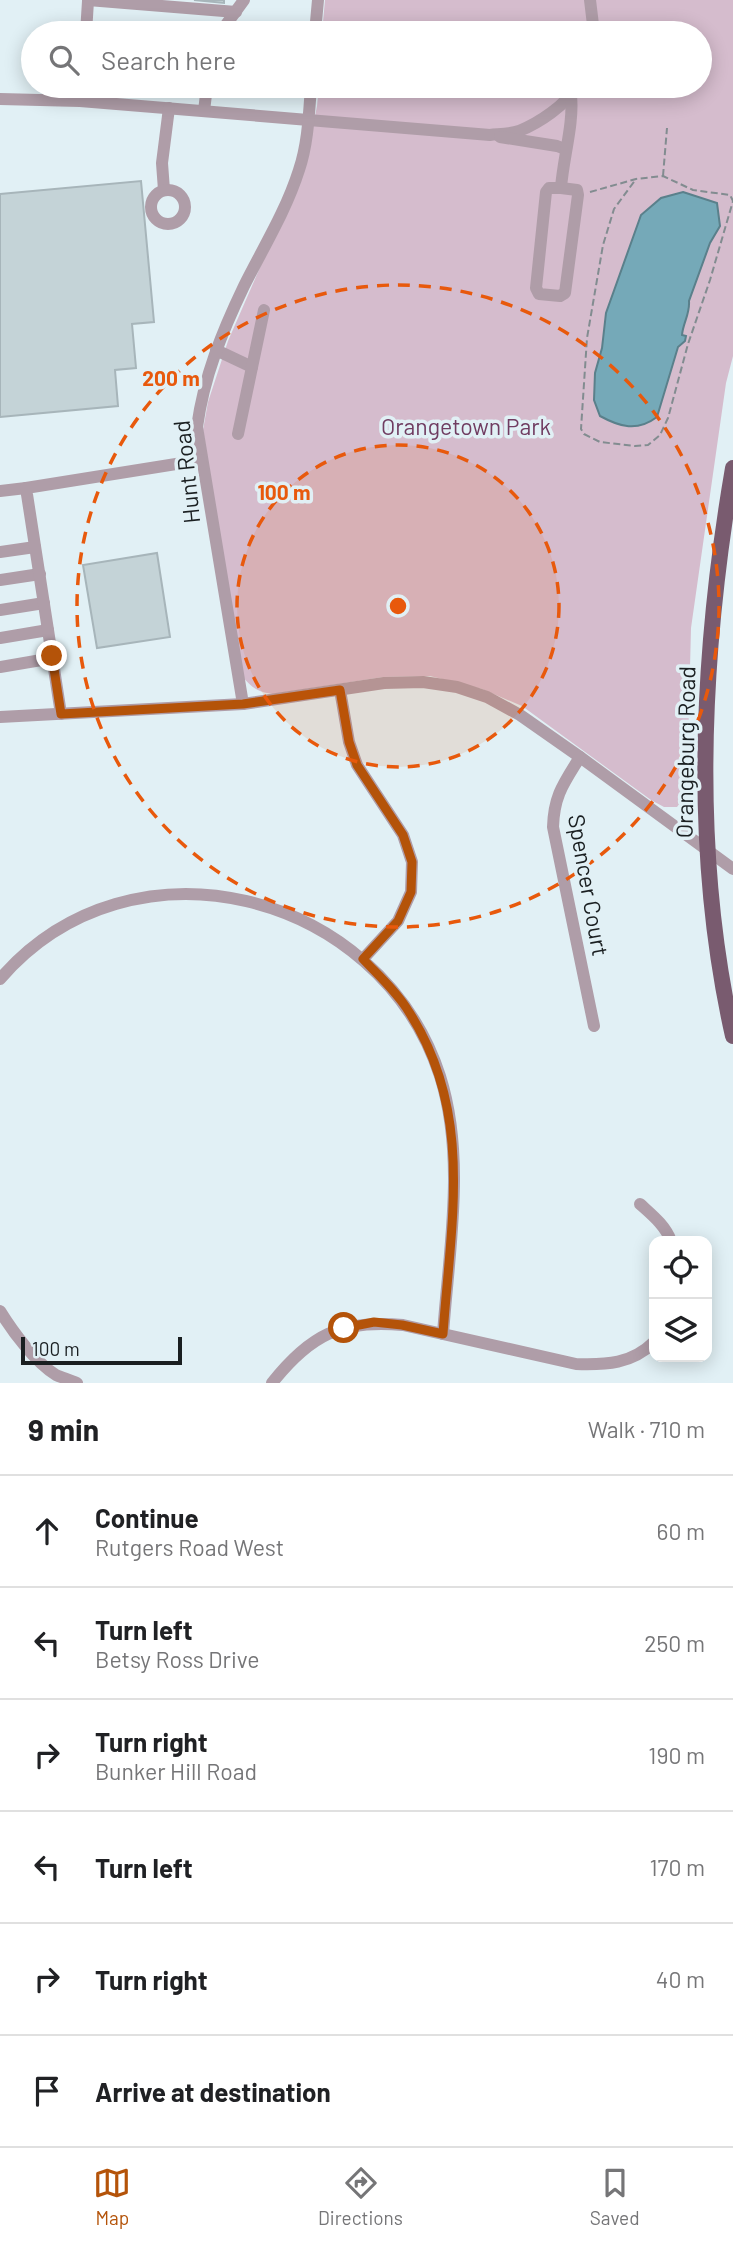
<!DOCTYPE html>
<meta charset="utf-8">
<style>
body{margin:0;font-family:Barlow,sans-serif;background:#f6f6f6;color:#202124}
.controls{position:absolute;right:21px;bottom:21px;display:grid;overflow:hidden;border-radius:14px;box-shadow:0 4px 18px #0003}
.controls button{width:63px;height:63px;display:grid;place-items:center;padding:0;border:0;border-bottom:2px solid #e0e0e0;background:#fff;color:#202124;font:35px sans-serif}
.scale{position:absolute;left:21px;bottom:18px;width:161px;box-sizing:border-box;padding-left:7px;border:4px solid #1a1f21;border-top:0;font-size:19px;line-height:24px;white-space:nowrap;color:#1a1f21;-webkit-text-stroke:5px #e1f0f5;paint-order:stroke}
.stop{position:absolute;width:21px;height:21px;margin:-16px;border:5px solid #b45309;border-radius:50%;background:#fff}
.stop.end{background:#b45309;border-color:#fff;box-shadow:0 2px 7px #0008}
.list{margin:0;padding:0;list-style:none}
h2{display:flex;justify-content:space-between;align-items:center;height:91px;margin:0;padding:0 28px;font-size:30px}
h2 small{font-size:23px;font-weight:400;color:#757577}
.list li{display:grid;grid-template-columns:46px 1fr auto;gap:21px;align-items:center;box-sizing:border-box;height:112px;padding:0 28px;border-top:2px solid #e0e0e0}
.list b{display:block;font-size:26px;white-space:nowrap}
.list p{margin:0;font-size:23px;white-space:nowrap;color:#757577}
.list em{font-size:23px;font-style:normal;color:#757577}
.icon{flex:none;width:38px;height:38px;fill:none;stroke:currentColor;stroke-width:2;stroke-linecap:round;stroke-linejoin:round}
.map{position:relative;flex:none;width:733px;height:1383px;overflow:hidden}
.search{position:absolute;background:#fff;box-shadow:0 4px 18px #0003;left:21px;right:21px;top:21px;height:77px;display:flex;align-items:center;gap:18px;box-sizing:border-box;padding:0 24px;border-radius:38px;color:#757577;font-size:26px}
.sheet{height:763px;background:#fff}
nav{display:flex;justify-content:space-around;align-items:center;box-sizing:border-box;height:98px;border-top:2px solid #e0e0e0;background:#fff;font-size:19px;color:#757577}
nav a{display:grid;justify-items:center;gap:4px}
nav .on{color:#b45309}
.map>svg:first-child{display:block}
.green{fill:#d5bccd}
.water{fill:#75a9b8;stroke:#5a808b;stroke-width:2}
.building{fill:#c4d3d7;stroke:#a7b5ba;stroke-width:2}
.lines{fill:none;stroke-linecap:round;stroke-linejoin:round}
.path{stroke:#828c90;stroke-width:2;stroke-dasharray:7 3.5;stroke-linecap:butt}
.minor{stroke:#af9da8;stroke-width:12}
.major{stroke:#795b6f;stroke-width:16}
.route{stroke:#b45309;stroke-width:9}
.ring{fill:none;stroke:#e8590c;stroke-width:3.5;stroke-dasharray:12 9}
.labels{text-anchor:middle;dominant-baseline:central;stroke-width:7;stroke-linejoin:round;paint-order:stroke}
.park-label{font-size:23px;fill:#703c61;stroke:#e1f0f5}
.street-label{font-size:23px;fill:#1a1f21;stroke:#e1f0f5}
.centre{fill:#e8590c;stroke:#e1f0f5;stroke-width:3.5}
.ring-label{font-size:21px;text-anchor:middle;font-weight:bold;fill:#e8590c;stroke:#e1f0f5;stroke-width:7;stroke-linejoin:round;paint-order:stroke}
</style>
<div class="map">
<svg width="733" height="1383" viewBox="0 0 733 1383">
<rect width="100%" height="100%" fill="#e1f0f5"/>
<path class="green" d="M 325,0 L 733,0 L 733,356 L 726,383 L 691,628 L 687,788 L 683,799 L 677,807 L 664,807 L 651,800 L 522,706 L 482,689 L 430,676 L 383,677 L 273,694 C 258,692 252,688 242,676 L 203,430 L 208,402 L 228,341 L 306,162 L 317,106 L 319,86 L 700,86 L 700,33 L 322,33 Z"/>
<path class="water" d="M 683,192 L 717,203 L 720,226 L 710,243 L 689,301 C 690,314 683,323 682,335 L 686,336 L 685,341 L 678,347 L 657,417 C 637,432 620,427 600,416 L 594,400 L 595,373 L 602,348 L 606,313 L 641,215 L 661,198 Z"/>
<g class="building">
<polygon points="194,0 224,0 224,3"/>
<polygon points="141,181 154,322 132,324 136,368 115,370 118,406 0,417 0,194"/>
<polygon points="157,553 170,637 97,648 83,565"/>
</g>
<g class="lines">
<g class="path">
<polyline points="663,176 667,128"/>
<polyline points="590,192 636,179 663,176 693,190 730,195 733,201 710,280 688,344 668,418 660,435 648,445 635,446 600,442 584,434 581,429 587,338 603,245 614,209 636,179"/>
</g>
<g class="minor">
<polyline points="88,0 236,12"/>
<polyline points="590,0 594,33"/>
<polyline points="86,33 88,1"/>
<polyline points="220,33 244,0"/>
<polyline points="315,33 318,0"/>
<path d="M 0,99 L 80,101 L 490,135 C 499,134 510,134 519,131 C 539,123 566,105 577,86"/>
<polyline points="204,111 207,86"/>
<polyline points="500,137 557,146 565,149"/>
<path d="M 561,188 L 549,188 L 546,192 L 536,288 L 539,294 L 560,296 L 565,293 L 578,195 L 577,190 L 561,188 C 563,159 574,123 571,96"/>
<polyline points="164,190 162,163 169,108"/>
<circle cx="168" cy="207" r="17"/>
<polyline points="216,350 252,367"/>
<polyline points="238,434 264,310"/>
<polyline points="0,491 26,488"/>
<polyline points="0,552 35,547"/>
<polyline points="0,580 40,574"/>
<polyline points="0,610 44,603"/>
<polyline points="0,638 48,630"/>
<polyline points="0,667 53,658"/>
<polyline points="340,690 349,742 357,765 403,835 412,862 411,892 398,921 363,959"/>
<path d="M 243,704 L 197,427 C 204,376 222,332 244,286 C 263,248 286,211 299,170 C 308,144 309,113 311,86"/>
<polyline points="61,714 26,488 201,460"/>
<polyline points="0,717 243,704 384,683 423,682 457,687 487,697 520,715 580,757 733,869"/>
<path d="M 580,757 C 564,783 554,795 553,827 L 594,1026"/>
<path d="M 0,979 C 131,827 380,891 440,1076 C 466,1158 449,1249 443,1334"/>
<path d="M 640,1204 C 652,1215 665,1225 671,1241"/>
<path d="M 0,1311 C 13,1332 35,1362 56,1375 C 63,1378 71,1380 77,1383"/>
<path d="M 272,1383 C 310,1335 341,1319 403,1325 L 576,1364 C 606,1365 632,1364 654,1342"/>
</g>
<path class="major" d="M 733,468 C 701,655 691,850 733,1036"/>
</g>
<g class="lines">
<path class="route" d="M 52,656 L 61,714 L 243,704 L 340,690 L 349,742 L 357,765 L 403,835 L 412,862 L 411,892 L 398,921 L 363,959 C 379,976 397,992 409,1012 C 474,1113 451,1220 443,1334 L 402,1325 L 374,1322 L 344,1328"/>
</g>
<circle cx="398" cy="606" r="161" fill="#e8590c" fill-opacity=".12"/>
<g class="ring">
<circle cx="398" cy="606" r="161"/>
<circle cx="398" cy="606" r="321"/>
</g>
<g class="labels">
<g class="park-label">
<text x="466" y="426">Orangetown Park</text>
</g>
<g class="street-label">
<text transform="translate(186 472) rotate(-96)">Hunt Road</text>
<text transform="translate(685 752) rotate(-89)">Orangeburg Road</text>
<text transform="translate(589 885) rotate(80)">Spencer Court</text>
</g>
</g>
<circle cx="398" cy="606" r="10" class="centre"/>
<g class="ring-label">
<text x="171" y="386">200 m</text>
<text x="284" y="500">100 m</text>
</g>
</svg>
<div class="controls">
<button><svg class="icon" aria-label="locate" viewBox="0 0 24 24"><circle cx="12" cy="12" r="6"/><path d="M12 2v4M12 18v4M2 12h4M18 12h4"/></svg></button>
<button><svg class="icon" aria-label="layers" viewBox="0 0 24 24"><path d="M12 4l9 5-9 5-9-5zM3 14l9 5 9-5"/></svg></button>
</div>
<div class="scale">100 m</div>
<div class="stop" style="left:344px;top:1328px"></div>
<div class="stop end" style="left:52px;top:656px"></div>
<div class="search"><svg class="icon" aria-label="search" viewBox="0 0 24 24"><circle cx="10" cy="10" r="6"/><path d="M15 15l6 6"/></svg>Search here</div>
</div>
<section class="sheet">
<h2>9 min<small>Walk · 710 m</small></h2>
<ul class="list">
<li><svg class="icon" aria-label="ahead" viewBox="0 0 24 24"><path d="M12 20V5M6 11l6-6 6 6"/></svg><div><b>Continue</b><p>Rutgers Road West</p></div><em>60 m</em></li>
<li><svg class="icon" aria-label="left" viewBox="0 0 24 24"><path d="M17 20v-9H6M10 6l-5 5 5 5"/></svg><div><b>Turn left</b><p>Betsy Ross Drive</p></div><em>250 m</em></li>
<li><svg class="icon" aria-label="right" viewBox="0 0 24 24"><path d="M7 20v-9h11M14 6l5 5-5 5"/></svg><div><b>Turn right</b><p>Bunker Hill Road</p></div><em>190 m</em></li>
<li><svg class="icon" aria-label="left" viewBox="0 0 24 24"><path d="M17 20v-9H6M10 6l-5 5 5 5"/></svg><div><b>Turn left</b></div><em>170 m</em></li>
<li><svg class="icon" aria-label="right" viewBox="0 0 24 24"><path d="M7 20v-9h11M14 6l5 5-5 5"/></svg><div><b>Turn right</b></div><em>40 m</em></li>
<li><svg class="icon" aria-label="arrive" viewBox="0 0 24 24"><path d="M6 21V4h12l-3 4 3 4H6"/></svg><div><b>Arrive at destination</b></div></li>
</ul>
</section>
<nav>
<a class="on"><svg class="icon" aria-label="map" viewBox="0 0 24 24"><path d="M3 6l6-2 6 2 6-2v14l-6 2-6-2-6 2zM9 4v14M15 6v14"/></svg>Map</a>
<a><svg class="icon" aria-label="directions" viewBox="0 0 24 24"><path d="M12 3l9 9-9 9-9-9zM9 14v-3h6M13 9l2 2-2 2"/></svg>Directions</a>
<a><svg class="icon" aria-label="saved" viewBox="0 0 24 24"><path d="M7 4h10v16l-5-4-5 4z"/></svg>Saved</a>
</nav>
